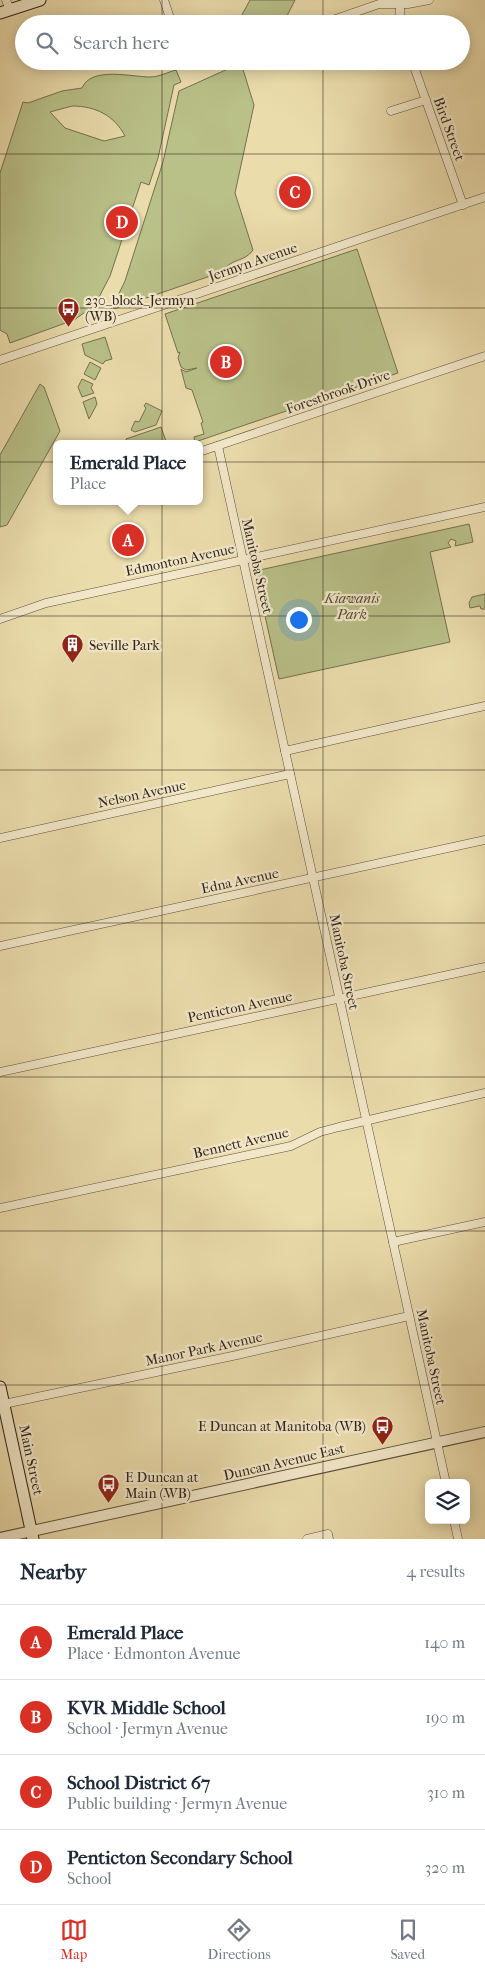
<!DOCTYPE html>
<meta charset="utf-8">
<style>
body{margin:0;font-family:"IM FELL French Canon",serif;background:#f2f2f3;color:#1f2937}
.controls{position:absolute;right:15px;bottom:15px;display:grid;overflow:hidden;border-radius:8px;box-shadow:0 2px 12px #0003}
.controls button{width:45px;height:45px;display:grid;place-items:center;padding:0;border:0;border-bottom:1px solid #e0e1e3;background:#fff;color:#1f2937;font:25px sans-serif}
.you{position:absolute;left:298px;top:619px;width:18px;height:18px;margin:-12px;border:4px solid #fff;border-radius:50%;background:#1a73e8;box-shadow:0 0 0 8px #1a73e833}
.badge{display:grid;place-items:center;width:32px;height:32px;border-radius:50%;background:#d93025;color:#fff;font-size:16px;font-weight:700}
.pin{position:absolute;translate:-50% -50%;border:2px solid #fff;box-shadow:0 1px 5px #0006}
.popup{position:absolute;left:53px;top:440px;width:150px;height:65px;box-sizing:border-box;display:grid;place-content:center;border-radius:8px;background:#fff;filter:drop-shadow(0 1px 4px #0005);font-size:16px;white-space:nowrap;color:#747a83}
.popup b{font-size:19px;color:#1f2937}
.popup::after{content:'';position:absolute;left:50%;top:100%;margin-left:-10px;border:10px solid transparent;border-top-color:#fff}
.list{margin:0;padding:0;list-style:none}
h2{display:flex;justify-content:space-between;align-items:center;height:65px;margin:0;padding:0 20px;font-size:21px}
h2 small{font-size:16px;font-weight:400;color:#747a83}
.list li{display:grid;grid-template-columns:32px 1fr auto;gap:15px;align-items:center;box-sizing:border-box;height:75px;padding:0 20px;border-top:1px solid #e0e1e3}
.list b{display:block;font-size:19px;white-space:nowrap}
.list p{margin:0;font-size:16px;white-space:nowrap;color:#747a83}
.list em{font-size:16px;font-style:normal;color:#747a83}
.icon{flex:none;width:28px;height:28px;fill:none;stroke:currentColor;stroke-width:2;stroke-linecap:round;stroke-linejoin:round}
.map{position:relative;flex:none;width:485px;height:1539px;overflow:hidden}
.search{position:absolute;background:#fff;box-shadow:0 2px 12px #0003;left:15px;right:15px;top:15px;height:55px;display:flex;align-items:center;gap:12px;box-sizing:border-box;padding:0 18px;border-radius:28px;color:#747a83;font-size:19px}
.sheet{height:365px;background:#fff}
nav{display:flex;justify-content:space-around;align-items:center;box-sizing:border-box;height:70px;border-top:1px solid #e0e1e3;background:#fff;font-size:14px;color:#747a83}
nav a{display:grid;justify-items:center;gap:2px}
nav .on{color:#d93025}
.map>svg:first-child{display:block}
.green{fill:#b9c088;stroke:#737052;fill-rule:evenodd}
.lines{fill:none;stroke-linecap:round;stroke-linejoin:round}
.minor-casing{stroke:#5c503f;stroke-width:9}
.tertiary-casing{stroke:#5c503f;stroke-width:12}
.secondary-casing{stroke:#2d211b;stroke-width:13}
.minor{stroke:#f2e8c9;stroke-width:8}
.tertiary{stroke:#f2e8c9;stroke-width:10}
.secondary{stroke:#f2e8c9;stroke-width:11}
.grid{fill:none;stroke:#2d211b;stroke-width:1;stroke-opacity:0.55}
.labels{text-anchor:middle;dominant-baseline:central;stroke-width:4.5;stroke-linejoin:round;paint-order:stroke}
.street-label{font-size:14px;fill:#2d211b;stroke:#f2e8c9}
.poi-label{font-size:14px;fill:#2d211b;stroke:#f2e8c9;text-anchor:start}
.park-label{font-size:14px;font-style:italic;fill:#504936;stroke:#f2e8c9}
</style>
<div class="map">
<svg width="485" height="1539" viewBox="0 0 485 1539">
<rect width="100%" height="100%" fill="#ebdcac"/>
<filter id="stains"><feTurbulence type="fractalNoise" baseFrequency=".004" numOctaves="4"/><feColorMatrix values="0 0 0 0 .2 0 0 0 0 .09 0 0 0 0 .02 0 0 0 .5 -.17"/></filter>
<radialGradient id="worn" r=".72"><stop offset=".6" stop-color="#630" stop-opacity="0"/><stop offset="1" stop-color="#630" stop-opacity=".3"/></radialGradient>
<g class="green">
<polygon points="250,0 295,0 283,24 237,24"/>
<path d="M 241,63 L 254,105 L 235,193 L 253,250 C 244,263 232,257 222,272 L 111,310 L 125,281 L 163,162 L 179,91 Z"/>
<path d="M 176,70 L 181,82 L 174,85 L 158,158 L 149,185 L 141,182 L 110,276 L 95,305 L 74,320 L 10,343 L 7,334 L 0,330 L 0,173 L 23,102 L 28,103 L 62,91 L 82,88 C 91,66 132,77 150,77 C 159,77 168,72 176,70 ZM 72,106 C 95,106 114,115 125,136 L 104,141 L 65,128 L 50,112 Z"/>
<polygon points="357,249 398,373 195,442 194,437 204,434 201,423 203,422 192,390 186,388 181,369 186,372 197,368 186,370 181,367 178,358 180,352 178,353 165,314"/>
<polygon points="105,337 112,359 105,361 103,364 85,355 82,344"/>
<polygon points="90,362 101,368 95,380 84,374"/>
<polygon points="82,379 93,384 91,388 94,393 82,397 78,387"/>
<polygon points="40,384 44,387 60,431 7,525 0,527 0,455"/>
<polygon points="95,397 97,404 89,419 83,402"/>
<polygon points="146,403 162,411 156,425 135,432 131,430 135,421 139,422 146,408 144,406"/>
<polygon points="161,427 167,444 128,444 126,439"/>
<polygon points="469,524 473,542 455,546 456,541 451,539 448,543 451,547 430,552 450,642 279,679 255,571"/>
<polygon points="485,594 485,609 481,609 480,606 470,608 469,603 472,597"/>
</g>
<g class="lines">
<defs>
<g id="minor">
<polyline points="6,0 10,10"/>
<polyline points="164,0 172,24"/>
<polyline points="321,24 379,4 408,4 429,0"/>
<polyline points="400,24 400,4"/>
<polyline points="189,61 199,64 211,61"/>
<polyline points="412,61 463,205"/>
<polyline points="391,111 426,100"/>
<polyline points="0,360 485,197"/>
<polyline points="218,446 446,1483"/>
<polyline points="199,452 485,356"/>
<polyline points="0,619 46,603 485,507"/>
<polyline points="285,751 485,706"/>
<polyline points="0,838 290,774"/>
<polyline points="0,946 485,840"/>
<polyline points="0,1072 485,967"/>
<polyline points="0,1208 291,1146 320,1132 339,1127 485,1093"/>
<polyline points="393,1242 485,1222"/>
<polyline points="4,1404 237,1355 409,1316"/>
<polyline points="454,1520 458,1539"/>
<polyline points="307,1539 328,1534 329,1539"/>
</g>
<polyline id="tertiary" points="0,1538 485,1432"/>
<g id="secondary">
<polyline points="0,13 40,0"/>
<polyline points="0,1387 33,1539"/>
</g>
</defs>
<use href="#minor" class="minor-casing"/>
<use href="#tertiary" class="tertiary-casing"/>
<use href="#secondary" class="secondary-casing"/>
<use href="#minor" class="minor"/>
<use href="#tertiary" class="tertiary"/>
<use href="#secondary" class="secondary"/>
</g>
<path class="grid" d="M 162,0 L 162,24M 323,0 L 323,24M 162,61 L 162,1539M 323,61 L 323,1539M 0,154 L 485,154M 0,308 L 485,308M 0,462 L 485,462M 0,616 L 485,616M 0,770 L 485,770M 0,923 L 485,923M 0,1077 L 485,1077M 0,1231 L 485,1231M 0,1385 L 485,1385"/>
<defs>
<symbol id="bus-pin" viewBox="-11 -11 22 30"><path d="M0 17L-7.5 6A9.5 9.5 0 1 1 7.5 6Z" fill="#8f2418" stroke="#f2e8c9"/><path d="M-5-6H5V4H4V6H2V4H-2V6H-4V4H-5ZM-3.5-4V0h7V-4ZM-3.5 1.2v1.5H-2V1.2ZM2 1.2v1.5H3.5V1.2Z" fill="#fff"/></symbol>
<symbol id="building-pin" viewBox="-11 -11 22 30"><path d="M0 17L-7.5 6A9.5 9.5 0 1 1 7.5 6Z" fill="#8f2418" stroke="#f2e8c9"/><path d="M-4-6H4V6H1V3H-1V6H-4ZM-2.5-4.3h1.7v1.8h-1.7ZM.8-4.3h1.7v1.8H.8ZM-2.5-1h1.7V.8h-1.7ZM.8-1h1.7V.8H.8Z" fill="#fff"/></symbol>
</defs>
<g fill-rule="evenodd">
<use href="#bus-pin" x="56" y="296" width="25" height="34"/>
<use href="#building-pin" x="60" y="632" width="25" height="34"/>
<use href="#bus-pin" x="370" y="1414" width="25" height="34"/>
<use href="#bus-pin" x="96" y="1472" width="25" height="34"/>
</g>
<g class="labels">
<g class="street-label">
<text transform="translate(449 129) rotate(70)">Bird Street</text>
<text transform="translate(253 262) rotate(-19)">Jermyn Avenue</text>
<text transform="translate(338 392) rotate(-19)">Forestbrook Drive</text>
<text transform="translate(180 560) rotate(-12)">Edmonton Avenue</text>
<text transform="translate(257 566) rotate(77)">Manitoba Street</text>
<text transform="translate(142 794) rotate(-12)">Nelson Avenue</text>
<text transform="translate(240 881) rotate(-12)">Edna Avenue</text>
<text transform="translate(344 962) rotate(78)">Manitoba Street</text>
<text transform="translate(240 1007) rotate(-12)">Penticton Avenue</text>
<text transform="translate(241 1143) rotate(-13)">Bennett Avenue</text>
<text transform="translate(204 1349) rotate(-12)">Manor Park Avenue</text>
<text transform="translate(431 1357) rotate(78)">Manitoba Street</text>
<text transform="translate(31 1460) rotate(78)">Main Street</text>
<text transform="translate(284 1462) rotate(-13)">Duncan Avenue East</text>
</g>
<g class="poi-label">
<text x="85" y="300">230_block_Jermyn<tspan x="85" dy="16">(WB)</tspan></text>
<text x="89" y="645">Seville Park</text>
<text x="366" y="1426" text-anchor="end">E Duncan at Manitoba (WB)</text>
<text x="125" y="1477">E Duncan at<tspan x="125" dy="16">Main (WB)</tspan></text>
</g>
<g class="park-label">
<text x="352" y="598">Kiawanis<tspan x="352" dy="16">Park</tspan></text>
</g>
</g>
<rect width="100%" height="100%" filter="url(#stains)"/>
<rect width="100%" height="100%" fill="url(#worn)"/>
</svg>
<div class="controls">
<button><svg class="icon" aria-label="layers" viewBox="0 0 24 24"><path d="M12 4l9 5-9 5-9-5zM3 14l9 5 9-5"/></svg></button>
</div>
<div class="you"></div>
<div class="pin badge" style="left:128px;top:540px">A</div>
<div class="popup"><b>Emerald Place</b>Place</div>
<div class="pin badge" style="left:226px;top:362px">B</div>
<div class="pin badge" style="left:295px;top:192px">C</div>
<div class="pin badge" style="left:122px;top:222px">D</div>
<div class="search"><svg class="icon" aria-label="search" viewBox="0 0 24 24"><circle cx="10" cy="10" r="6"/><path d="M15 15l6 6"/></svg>Search here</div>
</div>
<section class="sheet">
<h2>Nearby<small>4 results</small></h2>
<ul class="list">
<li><span class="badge">A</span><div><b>Emerald Place</b><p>Place · Edmonton Avenue</p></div><em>140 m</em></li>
<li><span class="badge">B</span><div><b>KVR Middle School</b><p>School · Jermyn Avenue</p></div><em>190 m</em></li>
<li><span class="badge">C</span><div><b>School District 67</b><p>Public building · Jermyn Avenue</p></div><em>310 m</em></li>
<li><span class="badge">D</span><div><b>Penticton Secondary School</b><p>School</p></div><em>320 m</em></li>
</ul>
</section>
<nav>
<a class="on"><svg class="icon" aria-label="map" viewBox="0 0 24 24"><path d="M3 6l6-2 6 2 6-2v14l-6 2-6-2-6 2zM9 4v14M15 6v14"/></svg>Map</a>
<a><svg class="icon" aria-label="directions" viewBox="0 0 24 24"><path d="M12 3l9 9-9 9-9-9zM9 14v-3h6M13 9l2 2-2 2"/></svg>Directions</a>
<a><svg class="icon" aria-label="saved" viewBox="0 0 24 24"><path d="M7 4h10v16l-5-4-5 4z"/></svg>Saved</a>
</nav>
